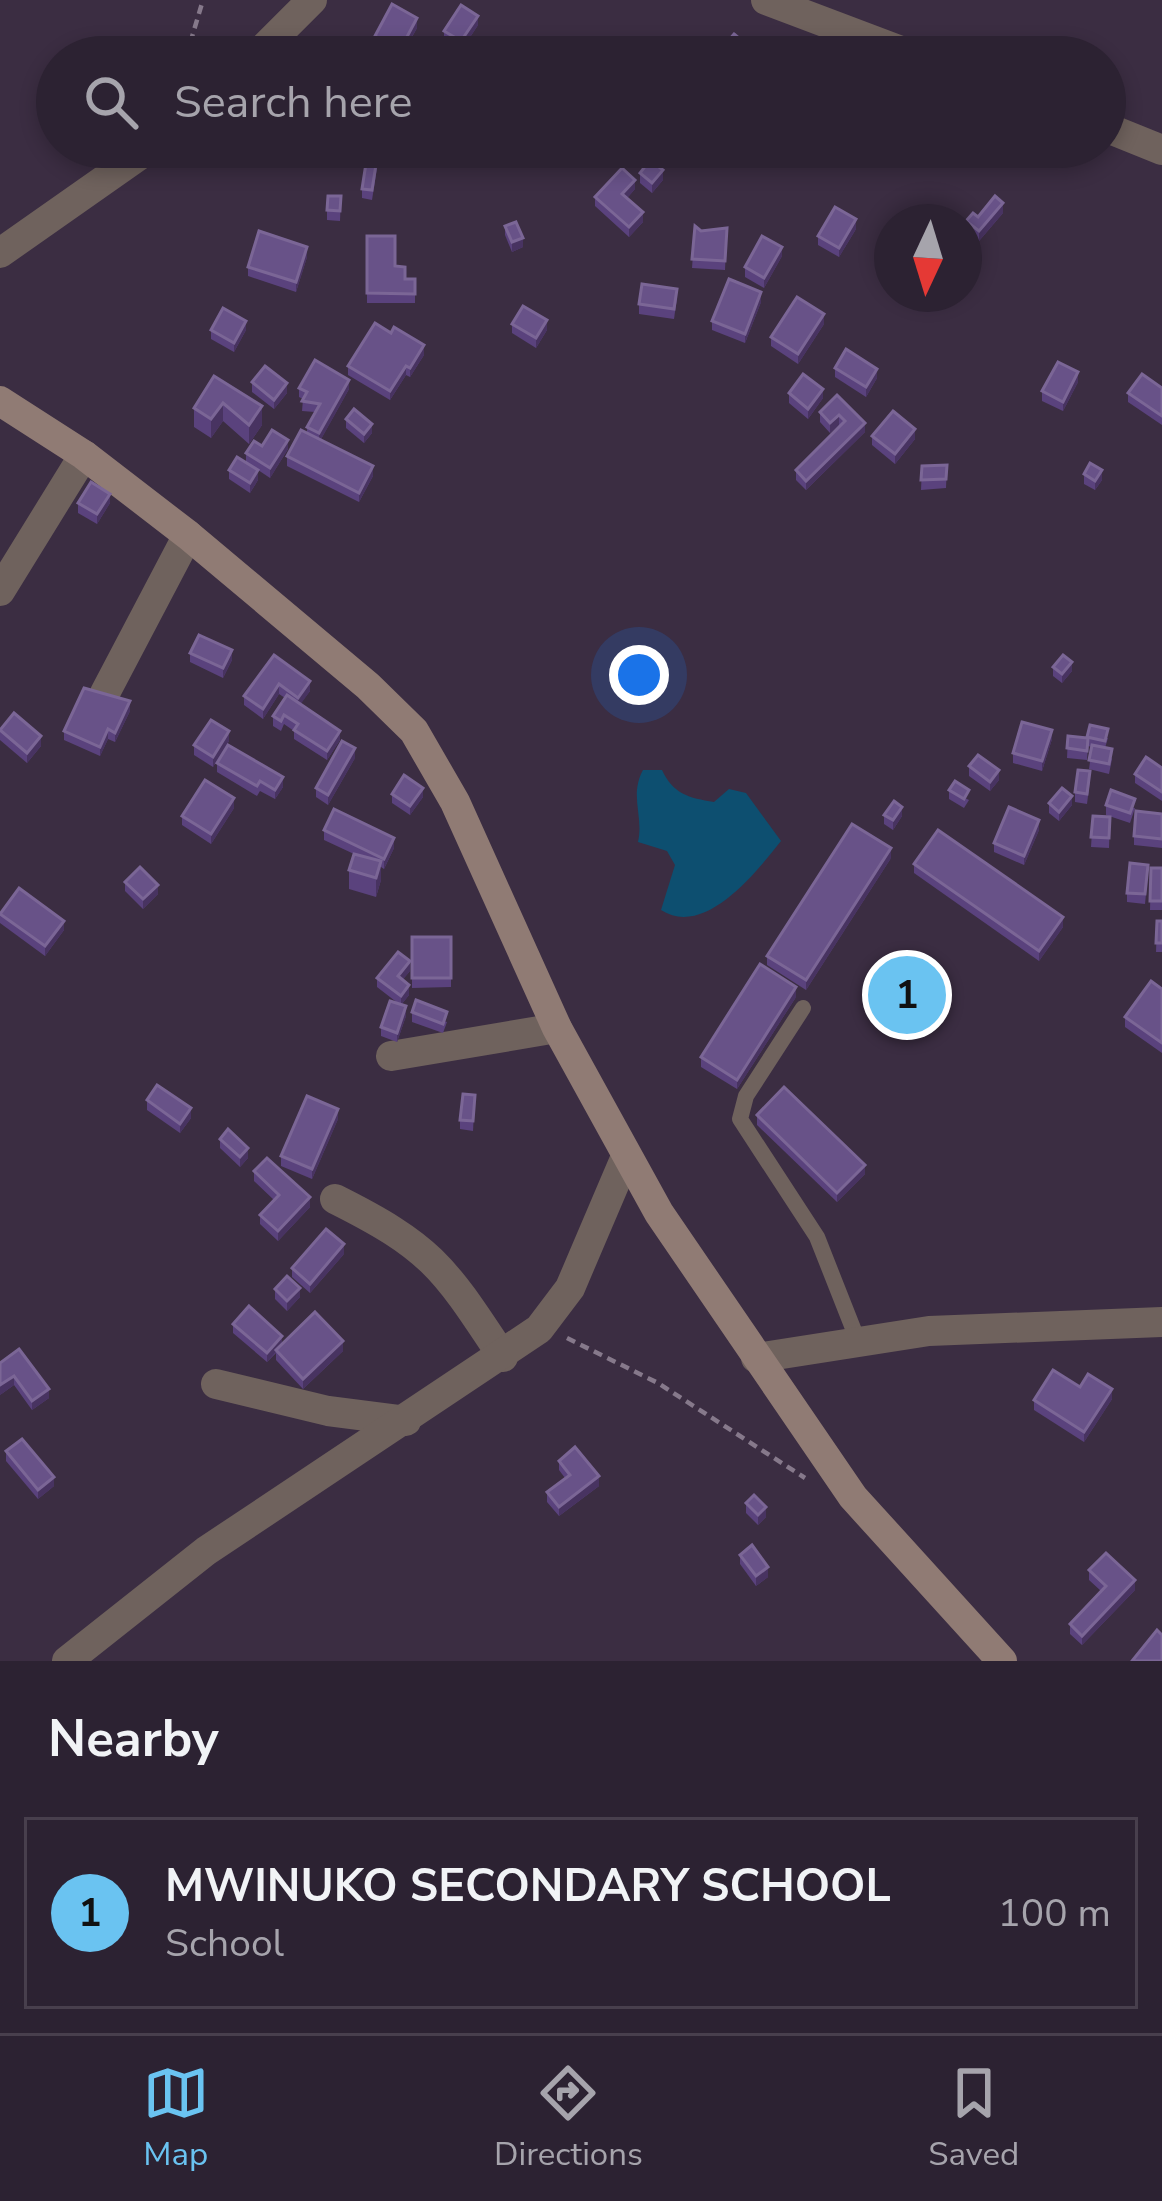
<!DOCTYPE html>
<style>
body{margin:0;font-family:"Nunito Sans",sans-serif;background:#382f3e;color:#f1f3f6}
.compass{position:absolute;left:874px;top:204px;width:108px;height:108px;border-radius:50%;background:#2c2232;box-shadow:0 6px 18px #0003;rotate:184deg}
.you{position:absolute;left:639px;top:675px;width:42px;height:42px;margin:-30px;border:9px solid #fff;border-radius:50%;background:#1a73e8;box-shadow:0 0 0 18px #1a73e833}
.badge{display:grid;place-items:center;width:78px;height:78px;border-radius:50%;background:#6ac3f1;color:#111;font-size:39px;font-weight:700}
.pin{position:absolute;translate:-50% -50%;border:6px solid #fff;box-shadow:0 3px 12px #0006}
.list{margin:0;padding:0;list-style:none}
h2{display:flex;justify-content:space-between;align-items:center;height:156px;margin:0;padding:0 48px;font-size:51px}
h2 small{font-size:39px;font-weight:400;color:#a6a4ac}
.list li{display:grid;grid-template-columns:78px 1fr auto;gap:36px;align-items:center;box-sizing:border-box;height:192px;margin:0 24px 24px;padding:0 24px;border:3px solid #483f4d;border-radius:0px}
.list b{display:block;font-size:45px;white-space:nowrap}
.list p{margin:0;font-size:39px;white-space:nowrap;color:#a6a4ac}
.list em{font-size:39px;font-style:normal;color:#a6a4ac}
.icon{flex:none;width:66px;height:66px;fill:none;stroke:currentColor;stroke-width:2;stroke-linecap:round;stroke-linejoin:round}
.map{position:relative;flex:none;width:1162px;height:1661px;overflow:hidden}
.search{position:absolute;background:#2c2232;box-shadow:0 6px 18px #0003;left:36px;right:36px;top:36px;height:132px;display:flex;align-items:center;gap:30px;box-sizing:border-box;padding:0 42px;border-radius:66px;color:#a6a4ac;font-size:45px}
.sheet{height:372px;background:#2c2232}
nav{display:flex;justify-content:space-around;align-items:center;box-sizing:border-box;height:168px;border-top:3px solid #483f4d;background:#2c2232;font-size:33px;color:#a6a4ac}
nav a{display:grid;justify-items:center;gap:6px}
nav .on{color:#6ac3f1}
.map>svg:first-child{display:block}
.water{fill:#0d4f70}
.lines{fill:none;stroke-linecap:round;stroke-linejoin:round}
.path{stroke:#86798b;stroke-width:4.5;stroke-dasharray:9 6;stroke-linecap:butt}
.lane{stroke:#6f625d;stroke-width:16}
.street{stroke:#6f625d;stroke-width:30}
.secondary{stroke:#907b74;stroke-width:30}
.wall{fill:#5a427d}
.shaded-wall{fill:#483361}
.building{fill:#685288;stroke:#7b6696;stroke-width:3}
</style>
<div class="map">
<svg width="1162" height="1661" viewBox="0 0 1162 1661">
<rect width="100%" height="100%" fill="#3b2d42"/>
<path class="water" d="M 643,770 L 662,770 C 673,794 689,798 714,802 L 729,789 L 746,793 L 781,841 C 755,874 704,938 661,910 L 675,865 L 667,851 L 638,842 C 644,816 629,796 643,770 Z"/>
<g class="lines">
<g class="path">
<polyline points="186,57 203,0"/>
<polyline points="567,1338 658,1383 805,1478"/>
</g>
<polyline class="lane" points="803,1008 746,1096 740,1119 817,1237 858,1341"/>
<g class="street">
<polyline points="766,0 917,57"/>
<polyline points="255,57 312,0"/>
<polyline points="1105,127 1162,150"/>
<polyline points="0,253 151,147"/>
<polyline points="0,591 84,455"/>
<polyline points="105,693 188,535"/>
<polyline points="391,1056 557,1028"/>
<path d="M 335,1199 C 433,1248 444,1268 503,1357"/>
<polyline points="756,1358 929,1331 1162,1322"/>
<polyline points="216,1384 328,1411 406,1421"/>
<polyline points="67,1661 206,1551 539,1329 570,1288 625,1159"/>
</g>
<polyline class="secondary" points="0,401 84,455 188,535 368,686 414,731 455,802 557,1028 659,1213 853,1497 1002,1661"/>
</g>
<g class="wall">
<polygon points="478,25 461,51 444,40 444,31"/>
<polygon points="417,28 401,57 395,57 375,45 375,36"/>
<polygon points="377,168 372,200 362,198 362,189"/>
<polygon points="640,173 663,180 652,193 640,183"/>
<polygon points="635,189 627,198 643,222 629,237 595,206 595,197"/>
<polygon points="341,196 340,221 327,220 327,210"/>
<polygon points="1003,213 979,241 966,231 966,221 978,217"/>
<polygon points="505,226 523,247 512,252 505,235"/>
<polygon points="695,226 701,231 727,228 725,270 692,268"/>
<polygon points="856,229 839,257 818,245 818,236"/>
<polygon points="367,236 405,279 415,279 415,303 367,303"/>
<polygon points="782,256 764,288 745,277 745,267"/>
<polygon points="307,257 296,292 248,276 248,267"/>
<polygon points="677,298 674,319 639,314 639,304"/>
<polygon points="761,302 745,343 712,330 712,321"/>
<polygon points="512,324 547,330 536,348 512,333"/>
<polygon points="824,324 798,364 771,346 771,337"/>
<polygon points="211,330 246,330 234,352 211,339"/>
<polygon points="424,355 410,377 406,375 390,400 348,375 348,366"/>
<polygon points="835,368 877,378 866,397 835,377"/>
<polygon points="214,376 262,425 249,444 223,421 211,438 194,427 194,408"/>
<polygon points="252,382 287,393 274,409 252,392"/>
<polygon points="1078,382 1063,411 1042,401 1042,391"/>
<polygon points="299,388 349,389 321,439 373,476 359,502 287,466 287,456 307,432 307,427 315,412 302,411 303,399 299,397"/>
<polygon points="1162,388 1162,425 1128,402 1128,393"/>
<polygon points="789,393 823,398 808,419 789,403"/>
<polygon points="837,395 865,432 806,490 796,480 796,470 840,426 839,425 830,433 820,422 820,412"/>
<polygon points="346,419 372,433 364,443 346,428"/>
<polygon points="872,436 915,439 895,464 872,445"/>
<polygon points="262,446 288,449 270,478 246,462 246,453"/>
<polygon points="947,465 946,488 921,490 922,466"/>
<polygon points="229,470 258,480 250,493 229,479"/>
<polygon points="1084,474 1102,480 1095,490 1084,484"/>
<polygon points="78,503 110,503 97,524 78,513"/>
<polygon points="190,653 232,660 223,678 190,662"/>
<polygon points="274,655 310,691 300,704 340,740 327,760 294,739 294,731 284,724 281,731 273,726 273,716 285,698 279,694 263,719 244,705 244,696"/>
<polygon points="1053,667 1072,671 1062,683 1053,676"/>
<polygon points="130,711 115,742 108,739 100,756 64,740 64,731"/>
<polygon points="0,730 41,746 27,763 0,740"/>
<polygon points="1068,736 1108,738 1105,748 1112,759 1109,774 1089,769 1092,747 1088,746 1087,760 1067,758"/>
<polygon points="1052,739 1042,771 1013,763 1013,753"/>
<polygon points="229,741 213,767 194,755 194,745"/>
<polygon points="355,758 328,805 316,797 316,788"/>
<polygon points="217,763 283,787 275,799 260,791 257,796 217,772"/>
<polygon points="969,766 999,780 990,791 969,776"/>
<polygon points="1162,768 1162,801 1135,783 1135,774"/>
<polygon points="1090,780 1087,804 1075,802 1075,792"/>
<polygon points="949,790 969,800 964,808 949,799"/>
<polygon points="392,794 423,797 410,815 392,803"/>
<polygon points="1049,803 1072,805 1059,821 1049,813"/>
<polygon points="1106,805 1135,808 1130,823 1106,815"/>
<polygon points="234,808 211,844 182,825 182,816"/>
<polygon points="1162,814 1162,848 1134,845 1134,836"/>
<polygon points="884,815 902,816 893,830 884,824"/>
<polygon points="1093,816 1110,817 1109,848 1091,847"/>
<polygon points="324,830 394,848 384,869 381,867 381,880 376,897 349,889 349,870 354,854 324,840"/>
<polygon points="1039,830 1024,865 994,852 994,843"/>
<polygon points="891,858 806,990 767,965 767,956"/>
<polygon points="914,864 1063,927 1039,961 914,873"/>
<polygon points="1151,868 1162,868 1162,910 1150,910"/>
<polygon points="1148,874 1145,904 1127,902 1127,893"/>
<polygon points="125,882 158,894 143,909 125,891"/>
<polygon points="0,914 64,930 45,956 0,923"/>
<polygon points="1157,921 1162,921 1162,952 1156,952"/>
<polygon points="412,937 451,937 451,987 412,988"/>
<polygon points="410,971 402,980 409,995 401,1005 406,1016 397,1042 381,1036 381,1027 399,1004 377,987 377,978"/>
<polygon points="1162,989 1162,1053 1125,1027 1125,1017"/>
<polygon points="796,997 737,1089 701,1067 701,1057"/>
<polygon points="412,1012 447,1022 443,1033 412,1022"/>
<polygon points="475,1095 473,1131 460,1129 460,1120"/>
<polygon points="147,1100 191,1118 180,1133 147,1110"/>
<polygon points="757,1115 865,1174 837,1202 757,1125"/>
<polygon points="338,1119 312,1179 281,1166 281,1156"/>
<polygon points="220,1139 248,1158 240,1167 220,1148"/>
<polygon points="254,1171 310,1207 278,1241 260,1224 260,1215 274,1200 254,1181"/>
<polygon points="344,1254 310,1293 292,1277 292,1268"/>
<polygon points="275,1289 300,1297 287,1311 275,1299"/>
<polygon points="233,1324 282,1344 343,1351 303,1389 276,1360 276,1353 267,1362 233,1333"/>
<polygon points="19,1349 49,1398 32,1410 14,1385 0,1395"/>
<polygon points="1080,1387 1112,1399 1084,1442 1034,1410 1034,1400"/>
<polygon points="6,1451 54,1486 38,1499 6,1461"/>
<polygon points="559,1461 599,1486 559,1516 547,1502 547,1492 565,1478 559,1470"/>
<polygon points="746,1503 766,1517 758,1525 746,1513"/>
<polygon points="740,1555 768,1577 756,1586 740,1564"/>
<polygon points="1089,1570 1135,1590 1082,1645 1070,1634 1070,1624 1101,1591 1089,1580"/>
</g>
<g class="shaded-wall">
<polygon points="478,16 478,25 461,51 461,41"/>
<polygon points="417,18 417,28 400,57 400,50"/>
<polygon points="663,170 663,180 652,193 652,183"/>
<polygon points="635,180 635,189 622,204 622,194"/>
<polygon points="1003,203 1003,213 979,241 979,231"/>
<polygon points="643,212 643,222 629,237 629,227"/>
<polygon points="856,219 856,229 839,257 839,248"/>
<polygon points="523,238 523,247 512,252 512,242"/>
<polygon points="307,247 307,257 296,292 296,282"/>
<polygon points="782,247 782,256 764,288 764,278"/>
<polygon points="761,292 761,302 745,343 745,334"/>
<polygon points="824,314 824,324 798,364 798,354"/>
<polygon points="547,320 547,330 536,348 536,338"/>
<polygon points="246,321 246,330 234,352 234,343"/>
<polygon points="424,345 424,355 410,377 410,368"/>
<polygon points="406,366 406,375 390,400 390,391"/>
<polygon points="877,369 877,378 866,397 866,387"/>
<polygon points="1078,372 1078,382 1063,411 1063,402"/>
<polygon points="349,380 349,389 319,443 319,433"/>
<polygon points="287,383 287,393 274,409 274,400"/>
<polygon points="823,389 823,398 808,419 808,409"/>
<polygon points="223,403 223,421 211,438 211,419"/>
<polygon points="262,406 262,425 249,444 249,425"/>
<polygon points="839,415 839,425 830,433 830,423"/>
<polygon points="865,423 865,432 806,490 806,481"/>
<polygon points="372,424 372,433 364,443 364,434"/>
<polygon points="915,429 915,439 895,464 895,454"/>
<polygon points="288,440 288,449 270,478 270,468"/>
<polygon points="373,466 373,476 359,502 359,493"/>
<polygon points="258,470 258,480 250,493 250,483"/>
<polygon points="1102,470 1102,480 1095,490 1095,481"/>
<polygon points="110,494 110,503 97,524 97,514"/>
<polygon points="232,650 232,660 223,678 223,668"/>
<polygon points="1072,662 1072,671 1062,683 1062,674"/>
<polygon points="310,681 310,691 298,708 298,698"/>
<polygon points="279,684 279,694 263,719 263,709"/>
<polygon points="130,701 130,711 115,742 115,733"/>
<polygon points="108,729 108,739 100,756 100,747"/>
<polygon points="1052,730 1052,739 1042,771 1042,761"/>
<polygon points="229,731 229,741 213,767 213,757"/>
<polygon points="340,731 340,740 327,760 327,751"/>
<polygon points="41,736 41,746 27,763 27,753"/>
<polygon points="355,748 355,758 328,805 328,795"/>
<polygon points="999,770 999,780 990,791 990,782"/>
<polygon points="283,777 283,787 275,799 275,790"/>
<polygon points="423,788 423,797 410,815 410,806"/>
<polygon points="1072,796 1072,805 1059,821 1059,812"/>
<polygon points="234,798 234,808 211,844 211,834"/>
<polygon points="902,807 902,816 893,830 893,820"/>
<polygon points="1039,820 1039,830 1024,865 1024,856"/>
<polygon points="394,838 394,848 384,869 384,859"/>
<polygon points="891,848 891,858 806,990 806,980"/>
<polygon points="381,861 381,880 376,897 376,878"/>
<polygon points="158,885 158,894 143,909 143,899"/>
<polygon points="1063,917 1063,927 1039,961 1039,951"/>
<polygon points="64,921 64,930 45,956 45,946"/>
<polygon points="410,961 410,971 398,986 398,976"/>
<polygon points="409,985 409,995 401,1005 401,996"/>
<polygon points="796,987 796,997 737,1089 737,1080"/>
<polygon points="406,1006 406,1016 397,1042 397,1033"/>
<polygon points="191,1108 191,1118 180,1133 180,1124"/>
<polygon points="338,1109 338,1119 312,1179 312,1169"/>
<polygon points="248,1148 248,1158 240,1167 240,1157"/>
<polygon points="865,1165 865,1174 837,1202 837,1193"/>
<polygon points="310,1197 310,1207 278,1241 278,1231"/>
<polygon points="344,1244 344,1254 310,1293 310,1284"/>
<polygon points="300,1288 300,1297 287,1311 287,1301"/>
<polygon points="282,1336 282,1345 267,1362 267,1353"/>
<polygon points="343,1341 343,1351 303,1389 303,1379"/>
<polygon points="14,1376 14,1385 0,1395 0,1385"/>
<polygon points="49,1389 49,1398 32,1410 32,1401"/>
<polygon points="1112,1389 1112,1399 1084,1442 1084,1432"/>
<polygon points="599,1476 599,1486 559,1516 559,1507"/>
<polygon points="54,1477 54,1486 38,1499 38,1490"/>
<polygon points="766,1507 766,1517 758,1525 758,1515"/>
<polygon points="768,1567 768,1577 756,1586 756,1576"/>
<polygon points="1135,1580 1135,1590 1082,1645 1082,1636"/>
</g>
<g class="building">
<polygon points="392,4 417,18 400,50 375,36"/>
<polygon points="461,5 478,16 461,41 444,31"/>
<polygon points="734,34 753,50 747,57 714,57"/>
<polygon points="367,157 377,158 372,190 362,189"/>
<polygon points="650,160 663,170 652,183 640,173"/>
<polygon points="622,168 635,180 622,194 643,212 629,227 595,197"/>
<polygon points="328,196 341,196 340,211 327,210"/>
<polygon points="995,196 1003,203 979,231 966,221 973,213 978,217"/>
<polygon points="835,207 856,219 839,248 818,236"/>
<polygon points="516,222 523,238 512,242 505,226"/>
<polygon points="695,226 701,231 727,228 725,261 692,259"/>
<polygon points="259,231 307,247 296,282 248,267"/>
<polygon points="367,236 395,236 395,266 405,267 405,279 415,279 415,294 367,293"/>
<polygon points="762,236 782,247 764,278 745,267"/>
<polygon points="729,279 761,292 745,334 712,321"/>
<polygon points="642,284 677,289 674,309 639,304"/>
<polygon points="797,297 824,314 798,354 771,337"/>
<polygon points="523,306 547,320 536,338 512,324"/>
<polygon points="223,308 246,321 234,343 211,330"/>
<polygon points="375,323 391,333 394,327 424,345 410,368 406,366 390,391 348,366"/>
<polygon points="846,349 877,369 866,387 835,368"/>
<polygon points="315,360 349,380 319,433 307,427 320,404 302,401 307,392 299,388"/>
<polygon points="1058,362 1078,372 1063,402 1042,391"/>
<polygon points="265,366 287,383 274,400 252,382"/>
<polygon points="803,374 823,389 808,409 789,393"/>
<polygon points="1142,374 1162,388 1162,416 1128,393"/>
<polygon points="214,376 262,406 249,425 223,403 211,419 194,408"/>
<polygon points="837,395 865,423 806,481 796,470 845,421 839,415 830,423 820,412"/>
<polygon points="354,409 372,424 364,434 346,419"/>
<polygon points="893,411 915,429 895,454 872,436"/>
<polygon points="272,430 288,440 270,468 246,453 254,441 262,446"/>
<polygon points="301,430 373,466 359,493 287,456"/>
<polygon points="237,457 258,470 250,483 229,470"/>
<polygon points="1090,463 1102,470 1095,481 1084,474"/>
<polygon points="947,465 946,479 921,480 922,466"/>
<polygon points="91,482 110,494 97,514 78,503"/>
<polygon points="199,635 232,650 223,668 190,653"/>
<polygon points="274,655 310,681 298,698 279,684 263,709 244,696"/>
<polygon points="1063,655 1072,662 1062,674 1053,667"/>
<polygon points="84,688 130,701 115,733 108,729 100,747 64,731"/>
<polygon points="287,695 340,731 327,751 294,730 298,724 284,715 281,721 273,716"/>
<polygon points="14,713 41,736 27,753 0,730"/>
<polygon points="211,720 229,731 213,757 194,745"/>
<polygon points="1022,722 1052,730 1042,761 1013,753"/>
<polygon points="1090,725 1108,729 1105,741 1087,737"/>
<polygon points="1068,736 1088,738 1087,751 1067,748"/>
<polygon points="342,741 355,748 328,795 316,788"/>
<polygon points="228,745 283,777 275,790 260,781 257,786 217,763"/>
<polygon points="1092,745 1112,749 1109,764 1089,760"/>
<polygon points="978,755 999,770 990,782 969,766"/>
<polygon points="1146,757 1162,768 1162,792 1135,774"/>
<polygon points="1078,770 1090,771 1087,794 1075,792"/>
<polygon points="404,775 423,788 410,806 392,794"/>
<polygon points="205,780 234,798 211,834 182,816"/>
<polygon points="955,781 969,790 964,799 949,790"/>
<polygon points="1062,788 1072,796 1059,812 1049,803"/>
<polygon points="1111,790 1135,799 1130,813 1106,805"/>
<polygon points="894,801 902,807 893,820 884,815"/>
<polygon points="1009,807 1039,820 1024,856 994,843"/>
<polygon points="334,809 394,838 384,859 324,830"/>
<polygon points="1136,811 1162,814 1162,839 1134,836"/>
<polygon points="1093,816 1110,817 1109,838 1091,837"/>
<polygon points="852,824 891,848 806,980 767,956"/>
<polygon points="938,830 1063,917 1039,951 914,864"/>
<polygon points="354,854 381,861 376,878 349,870"/>
<polygon points="1130,863 1148,865 1145,894 1127,893"/>
<polygon points="140,867 158,885 143,899 125,882"/>
<polygon points="1151,868 1162,868 1162,901 1150,901"/>
<polygon points="19,888 64,921 45,946 0,914"/>
<polygon points="1157,921 1162,921 1162,943 1156,943"/>
<rect x="412" y="937" width="39" height="41"/>
<polygon points="398,952 410,961 398,976 409,985 401,996 377,978"/>
<polygon points="760,964 796,987 737,1080 701,1057"/>
<polygon points="1151,981 1162,989 1162,1043 1125,1017"/>
<polygon points="416,1000 447,1012 443,1024 412,1012"/>
<polygon points="390,1001 406,1006 397,1033 381,1027"/>
<polygon points="157,1085 191,1108 180,1124 147,1100"/>
<polygon points="784,1087 865,1165 837,1193 757,1115"/>
<polygon points="463,1094 475,1095 473,1121 460,1120"/>
<polygon points="307,1096 338,1109 312,1169 281,1156"/>
<polygon points="228,1129 248,1148 240,1157 220,1139"/>
<polygon points="267,1158 310,1197 278,1231 260,1215 279,1195 254,1171"/>
<polygon points="326,1229 344,1244 310,1284 292,1268"/>
<polygon points="287,1276 300,1288 287,1301 275,1289"/>
<polygon points="249,1306 282,1336 267,1353 233,1324"/>
<polygon points="315,1312 343,1341 303,1379 276,1350"/>
<polygon points="19,1349 49,1389 32,1401 14,1376 0,1385 0,1363"/>
<polygon points="1053,1370 1080,1387 1088,1374 1112,1389 1084,1432 1034,1400"/>
<polygon points="22,1439 54,1477 38,1490 6,1451"/>
<polygon points="575,1447 599,1476 559,1507 547,1492 570,1475 559,1461"/>
<polygon points="754,1495 766,1507 758,1515 746,1503"/>
<polygon points="752,1545 768,1567 756,1576 740,1555"/>
<polygon points="1106,1553 1135,1580 1082,1636 1070,1624 1106,1586 1089,1570"/>
<polygon points="1157,1630 1162,1635 1162,1661 1132,1661"/>
</g>
</svg>
<svg class="compass" viewBox="-18 -18 36 36"><path d="M0-13l5 13h-10z" fill="#e53935"/><path d="M0 13l5-13h-10z" fill="#a6a4ac"/></svg>
<div class="you"></div>
<div class="pin badge" style="left:907px;top:995px">1</div>
<div class="search"><svg class="icon" aria-label="search" viewBox="0 0 24 24"><circle cx="10" cy="10" r="6"/><path d="M15 15l6 6"/></svg>Search here</div>
</div>
<section class="sheet">
<h2>Nearby<small></small></h2>
<ul class="list">
<li><span class="badge">1</span><div><b>MWINUKO SECONDARY SCHOOL</b><p>School</p></div><em>100 m</em></li>
</ul>
</section>
<nav>
<a class="on"><svg class="icon" aria-label="map" viewBox="0 0 24 24"><path d="M3 6l6-2 6 2 6-2v14l-6 2-6-2-6 2zM9 4v14M15 6v14"/></svg>Map</a>
<a><svg class="icon" aria-label="directions" viewBox="0 0 24 24"><path d="M12 3l9 9-9 9-9-9zM9 14v-3h6M13 9l2 2-2 2"/></svg>Directions</a>
<a><svg class="icon" aria-label="saved" viewBox="0 0 24 24"><path d="M7 4h10v16l-5-4-5 4z"/></svg>Saved</a>
</nav>
